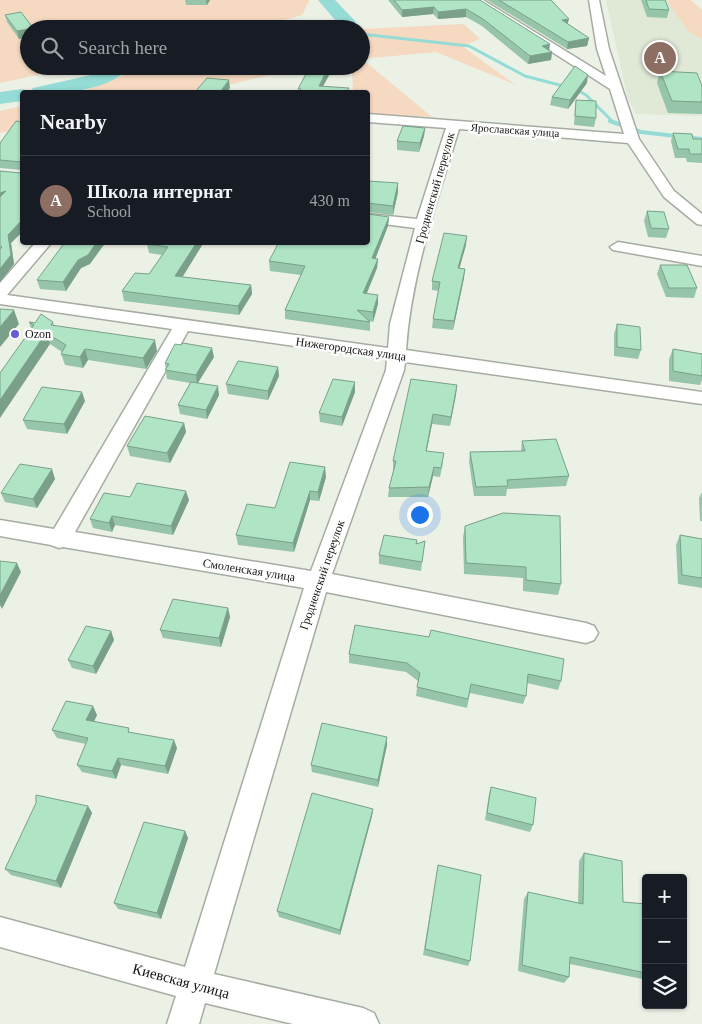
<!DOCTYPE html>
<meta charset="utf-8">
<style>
body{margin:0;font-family:"Times New Roman",serif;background:#242831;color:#f1f3f6}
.controls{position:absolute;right:15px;bottom:15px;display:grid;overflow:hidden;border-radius:5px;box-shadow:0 1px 4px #0004}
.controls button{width:45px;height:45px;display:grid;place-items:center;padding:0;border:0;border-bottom:1px solid #363941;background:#171b24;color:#f1f3f6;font:25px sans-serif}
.you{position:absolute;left:419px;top:514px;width:18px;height:18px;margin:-12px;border:4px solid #fff;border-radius:50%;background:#1a73e8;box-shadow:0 0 0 8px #1a73e833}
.badge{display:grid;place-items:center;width:32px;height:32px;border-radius:50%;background:#685bd5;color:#fff;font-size:16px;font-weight:700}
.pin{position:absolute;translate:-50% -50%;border:2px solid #fff;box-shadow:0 1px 5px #0006}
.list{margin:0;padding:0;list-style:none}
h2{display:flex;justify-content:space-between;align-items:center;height:65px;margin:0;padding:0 20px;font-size:21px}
h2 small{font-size:16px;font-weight:400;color:#9ea1a6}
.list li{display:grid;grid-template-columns:32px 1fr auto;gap:15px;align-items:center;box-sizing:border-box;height:90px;padding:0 20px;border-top:1px solid #363941}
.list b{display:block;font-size:19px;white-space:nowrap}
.list p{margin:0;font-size:16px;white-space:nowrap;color:#9ea1a6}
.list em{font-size:16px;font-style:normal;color:#9ea1a6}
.icon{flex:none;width:28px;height:28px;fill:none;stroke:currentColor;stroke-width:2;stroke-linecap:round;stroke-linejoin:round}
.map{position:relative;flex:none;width:702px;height:1024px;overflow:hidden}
.search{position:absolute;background:#171b24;box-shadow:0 1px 4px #0004;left:20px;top:20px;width:350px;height:55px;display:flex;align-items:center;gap:12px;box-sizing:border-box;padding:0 18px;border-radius:28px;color:#9ea1a6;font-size:19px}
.panel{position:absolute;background:#171b24;box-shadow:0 1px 4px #0004;left:20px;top:90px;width:350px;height:155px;border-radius:5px}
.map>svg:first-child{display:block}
.built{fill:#e0e8d6}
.green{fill:#f5d9c1}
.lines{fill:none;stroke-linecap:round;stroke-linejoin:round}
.stream-far1{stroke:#95dcd6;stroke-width:3}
.stream{stroke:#95dcd6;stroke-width:4}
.river{fill:#95dcd6;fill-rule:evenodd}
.minor-casing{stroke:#a7aca2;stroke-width:3}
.minor{fill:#fff;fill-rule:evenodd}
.wall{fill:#96c5a9}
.shaded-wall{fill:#7aa08a}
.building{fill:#afe5c5;stroke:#7aa08a}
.poi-dot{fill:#685bd5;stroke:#fff;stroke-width:2}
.labels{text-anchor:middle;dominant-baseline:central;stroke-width:5;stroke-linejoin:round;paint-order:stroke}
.far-street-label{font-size:11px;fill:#141612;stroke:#fff}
.street-label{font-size:12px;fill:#141612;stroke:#fff}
.poi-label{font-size:12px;fill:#141612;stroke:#fff;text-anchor:start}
.near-street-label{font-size:15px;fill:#141612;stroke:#fff}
</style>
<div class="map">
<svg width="702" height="1024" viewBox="0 0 702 1024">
<rect width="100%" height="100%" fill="#ecf1e6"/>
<polygon class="built" points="606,0 690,0 702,10 702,116 636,114 628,99"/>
<g class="green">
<polygon points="0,0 309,0 309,1 302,15 260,27 223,25 217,29 29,29 29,66 79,66 0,83"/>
<polygon points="666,0 690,0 702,10 702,39 689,32"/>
<polygon points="464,24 480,39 462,46 516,85 436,52 362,59 432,117 368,113 368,92 353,92 352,72 283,72 215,88 171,92 80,92 140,69 209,66 361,66 361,29"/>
<polygon points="22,106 22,129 0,133 0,111"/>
</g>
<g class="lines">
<g class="stream-far1">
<polyline points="361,34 469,46 525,76 567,87"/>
<polyline points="575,89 586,95 613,122"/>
</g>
<polyline class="stream" points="610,121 641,132 702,139"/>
<g class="river">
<polygon points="318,0 335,0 356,22 348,29 326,29 336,21"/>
<path d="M 109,66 L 130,66 C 114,90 56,96 30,92 L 33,88 L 100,73 Z"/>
<polygon points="22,89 30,92 22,92 22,101 0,104 0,92"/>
</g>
<defs>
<g id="minor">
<path d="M 471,0 L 483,0 L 606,76 L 597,49 L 589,0 L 599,0 L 609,49 L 639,139 L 674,191 L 702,214 L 702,225 L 697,224 L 664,197 L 628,143 L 459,129 C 437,201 411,275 406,350 L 702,392 L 702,404 L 405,362 L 404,370 L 332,574 L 586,623 L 594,626 L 598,633 L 594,640 L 586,643 L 326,592 L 214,974 L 363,1008 L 374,1013 L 379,1024 L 293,1024 L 205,1003 L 199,1024 L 167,1024 L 176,996 L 0,947 L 0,917 L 185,967 L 304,588 L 63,547 L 59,548 L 51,545 L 0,536 L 0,520 L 54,529 L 172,329 L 0,304 L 0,283 L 36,242 L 52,242 L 7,295 L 388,348 L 390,324 L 415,228 L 368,222 L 368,214 L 417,219 L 446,128 L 368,122 L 368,114 L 624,134 L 610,89 ZM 188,331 L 387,359 L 386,370 L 311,571 L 75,532 Z"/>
<polygon points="618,242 702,256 702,266 613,250 610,247"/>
</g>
</defs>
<use href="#minor" class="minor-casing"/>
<use href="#minor" class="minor"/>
</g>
<g class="wall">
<polygon points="185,0 210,0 207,5 186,5"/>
<polygon points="388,0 480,0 552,52 551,60 528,64 482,26 466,17 438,19 433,14 402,17"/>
<polygon points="487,0 551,0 568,24 589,38 587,46 567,49"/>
<polygon points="641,0 665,0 669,10 667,18 647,17"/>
<polygon points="5,15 33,28 34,29 29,29 19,39 7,22"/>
<polygon points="660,71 702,86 702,114 668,113 657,83"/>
<polygon points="587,83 568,109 550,105 552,97"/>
<polygon points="576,100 596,118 594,127 574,125 575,108"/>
<polygon points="22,122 22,232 11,243 14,264 0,282 0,171 21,173 21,170 0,168 0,143"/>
<polygon points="425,128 424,136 419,152 397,150 397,141"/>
<polygon points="673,133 693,139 702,139 702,163 687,162 686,158 675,158 671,141"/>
<polygon points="368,181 398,192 393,215 368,212 368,213"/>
<polygon points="647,211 669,229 666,238 648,237 644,221"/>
<polygon points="389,217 388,226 375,259 378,259 377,268 367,293 378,304 373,322 369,321 370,322 370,331 285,319 285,310 301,275 270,271 269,261"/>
<polygon points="148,242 204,242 182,277 251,285 252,294 239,315 124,301 122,291 149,274 162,255 149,253 147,244"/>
<polygon points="466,245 459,268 464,278 453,330 432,328 433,319 439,291 432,290 432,281"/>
<polygon points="90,264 81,268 66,291 40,289 37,280"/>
<polygon points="660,265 697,288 694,298 666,297 657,274"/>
<polygon points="29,322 35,323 53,322 54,326 157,351 146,369 88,360 83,368 65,365 61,354 62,352 50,344 31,329"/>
<polygon points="617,324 641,350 638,359 614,356 614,334"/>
<polygon points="673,349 702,354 702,380 700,385 669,381 669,359"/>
<polygon points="214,357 198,383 219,395 207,419 180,414 178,405 190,383 167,379 165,363"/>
<polygon points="278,367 279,376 268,400 228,394 226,384"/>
<polygon points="457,385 450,426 432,424 426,451 443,463 440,477 433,476 428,497 388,497 389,488 394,470 393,470 393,461"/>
<polygon points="355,392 342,426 320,422 319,413"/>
<polygon points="85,401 67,434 27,429 23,420"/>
<polygon points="184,423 186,432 170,463 130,456 127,446"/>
<polygon points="522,441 569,476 566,486 507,489 506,496 474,496 469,462 470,452 521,451"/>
<polygon points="326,477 319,501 310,500 294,552 238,545 236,535 275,508"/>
<polygon points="55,479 37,508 5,502 1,493"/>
<polygon points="702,492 702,521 700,521 699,498"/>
<polygon points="130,497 189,500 173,535 115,525 112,532 93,528 90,519"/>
<polygon points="465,526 561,584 558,595 523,591 523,578 464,574 463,537"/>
<polygon points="680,535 702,539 702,588 678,584 676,545"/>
<polygon points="417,540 416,544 425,541 421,571 379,564 379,555"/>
<polygon points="228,608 230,617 221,647 163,638 160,630"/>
<polygon points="355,625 561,681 558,690 527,683 526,696 523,704 470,693 467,708 416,696 418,681 406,672 349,663 349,654"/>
<polygon points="111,631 114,640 96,674 72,668 68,660"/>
<polygon points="97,715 94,721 131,732 177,748 168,774 121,765 116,779 82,772 77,765 86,744 57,738 52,730"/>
<polygon points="387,745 378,787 312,772 311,765"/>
<polygon points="491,787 533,825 530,832 485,820 489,794"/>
<polygon points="88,806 92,813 61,888 11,875 5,869"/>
<polygon points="373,809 372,816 340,935 279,917 277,911"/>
<polygon points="185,831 188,838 161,919 118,909 114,903"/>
<polygon points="584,853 623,902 646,904 646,1002 645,1002 642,979 570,964 569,977 564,983 518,971 524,899 528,892 578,903 579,861"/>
<polygon points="438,865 470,961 468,966 423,955"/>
</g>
<g class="shaded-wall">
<polygon points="206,0 210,0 207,5"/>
<polygon points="434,7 433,14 402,17 402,10"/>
<polygon points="466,9 466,17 438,19 438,12"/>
<polygon points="569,19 567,26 562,20"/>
<polygon points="29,29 29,37 19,39 17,31"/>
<polygon points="589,38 587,46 567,49 568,42"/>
<polygon points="550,44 549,52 542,46"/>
<polygon points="552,52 551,60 528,64 530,56"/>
<polygon points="329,66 333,66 333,68 320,92 319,86"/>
<polygon points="588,75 587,83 568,109 570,100"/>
<polygon points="229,80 230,88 227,92 220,92"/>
<polygon points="425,128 424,136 419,152 420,143"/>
<polygon points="398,183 398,192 393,215 393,206"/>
<polygon points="6,191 0,202 0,193"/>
<polygon points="389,217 388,226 372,267 372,258"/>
<polygon points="22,220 22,232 11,243 14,264 0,282 0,269 8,235"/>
<polygon points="467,236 466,245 457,277 458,268"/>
<polygon points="97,242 106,242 90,264 81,268 66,291 63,282 78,260"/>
<polygon points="197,242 204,242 177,286 175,276"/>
<polygon points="378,259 377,268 363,302 363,293"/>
<polygon points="465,269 464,278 453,330 454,321"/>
<polygon points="251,285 252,294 239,315 238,306"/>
<polygon points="378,295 378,304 373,322 373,312"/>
<polygon points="14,310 19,324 0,347 0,327"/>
<polygon points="46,333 50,344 0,418 0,400"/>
<polygon points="155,340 157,351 146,369 143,358"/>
<polygon points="212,348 214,357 197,384 196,375"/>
<polygon points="85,349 88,360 83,368 80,357"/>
<polygon points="278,367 279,376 268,400 268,391"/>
<polygon points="355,382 355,392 342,426 342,417"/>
<polygon points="457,385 456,395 450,426 451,417"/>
<polygon points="218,386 219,395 207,419 206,410"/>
<polygon points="82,392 85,401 67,434 64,424"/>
<polygon points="433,414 432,424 425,460 426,451"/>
<polygon points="184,423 186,432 170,463 167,453"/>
<polygon points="325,467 326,477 319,501 318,492"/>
<polygon points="434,467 433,476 428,497 429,487"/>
<polygon points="52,469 55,479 37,508 33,499"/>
<polygon points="186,491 189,500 173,535 171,526"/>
<polygon points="310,491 310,500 294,552 293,543"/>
<polygon points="112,516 115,525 112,532 109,523"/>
<polygon points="17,563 21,572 2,609 0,605 0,595"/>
<polygon points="228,608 230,617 221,647 219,638"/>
<polygon points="111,631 114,640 96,674 93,666"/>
<polygon points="93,706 97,715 91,728 86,720"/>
<polygon points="387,737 387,745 378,787 378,780"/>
<polygon points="174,740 177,748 168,774 165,766"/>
<polygon points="118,758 121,765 116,779 112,771"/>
<polygon points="88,806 92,813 61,888 56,881"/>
<polygon points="373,809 372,816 340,935 340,930"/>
<polygon points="185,831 188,838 161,919 157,913"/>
</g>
<g class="building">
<polygon points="394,0 480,0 550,44 542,46 552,52 530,56 483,19 466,9 438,12 434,7 402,10"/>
<polygon points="499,0 551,0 569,19 562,20 589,38 568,42"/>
<polygon points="646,0 665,0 669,10 649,9"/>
<polygon points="21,12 33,28 17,31 5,15"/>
<polygon points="314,66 329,66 319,86 349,88 347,92 298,92 301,89 298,89 306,74 309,74"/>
<polygon points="575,66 588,75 570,100 552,97"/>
<polygon points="660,71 697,73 702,86 702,102 672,101"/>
<polygon points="207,78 229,80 220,92 195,92"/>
<polygon points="576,100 596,101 596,118 575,116"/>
<polygon points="16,121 22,122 22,143 20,147 22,147 22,220 8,235 11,255 0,269 0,249 2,247 0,246 0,197 6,191 0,193 0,171 21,173 21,162 0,160 0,143"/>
<polygon points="403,126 425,128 420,143 397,141"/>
<polygon points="673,133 692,134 693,139 702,139 702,154 690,154 689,149 678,149"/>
<polygon points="368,181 398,183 393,206 368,203 368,204"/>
<polygon points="647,211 664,212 669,229 651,228"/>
<polygon points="368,214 389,217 372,258 378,259 363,293 378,295 373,312 357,310 370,322 285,310 305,266 269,261 279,242 368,242"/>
<polygon points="444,233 467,236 458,268 465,269 454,321 433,319 440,282 432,281"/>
<polygon points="65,242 97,242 88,255 78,260 63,282 37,280"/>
<polygon points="148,242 197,242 175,276 251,285 238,306 122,291 135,273 149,274 168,247 147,244"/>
<polygon points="660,265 687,265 697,288 669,288"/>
<polygon points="0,309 14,310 0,327"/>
<polygon points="41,314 53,322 51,325 155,340 143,358 85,349 80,357 61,354 66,345 46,333 0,400 0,373 34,325 29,322 35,323"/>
<polygon points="617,324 640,327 641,350 617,347"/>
<polygon points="183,343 212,348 196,375 165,370 169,364 165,363 175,344 181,345"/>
<polygon points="673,349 702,354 702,376 673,371"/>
<polygon points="238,361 278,367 268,391 226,384"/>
<polygon points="333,379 355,382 342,417 319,413"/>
<polygon points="411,379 457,385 451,417 433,414 426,451 444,453 441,468 434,467 429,487 389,488 396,461 393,461"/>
<polygon points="191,382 218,386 206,410 178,405"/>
<polygon points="42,387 82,392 64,424 23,420"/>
<polygon points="145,416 184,423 167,453 127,446"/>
<polygon points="556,439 569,476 507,480 508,486 476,487 470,452 525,451 522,441"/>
<polygon points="290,462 325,467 318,492 310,491 293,543 236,535 247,504 275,508"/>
<polygon points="20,464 52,469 33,499 1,493"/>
<polygon points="137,483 186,491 171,526 112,516 109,523 90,519 104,493 130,497"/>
<polygon points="503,513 560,516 561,584 526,580 526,567 466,563 465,526"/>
<polygon points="384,535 417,540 416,544 425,541 422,562 379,555"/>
<polygon points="680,535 702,539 702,578 682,575"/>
<polygon points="0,561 17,563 0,595"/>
<polygon points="173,599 228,608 219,638 160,630"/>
<polygon points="355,625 429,637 431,630 564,659 561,681 528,674 526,696 471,684 468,699 417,687 420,673 407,663 349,654"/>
<polygon points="86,626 111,631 93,666 68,660"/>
<polygon points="66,701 93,706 86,720 129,728 128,732 174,740 165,766 118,758 112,771 77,765 88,738 52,730"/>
<polygon points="322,723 387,737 378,780 311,765"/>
<polygon points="491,787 536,798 533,825 487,813"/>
<polygon points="312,793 373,809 340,930 277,911"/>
<polygon points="36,795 88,806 56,881 5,869 36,803"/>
<polygon points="144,822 185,831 157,913 114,903"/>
<polygon points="584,853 622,861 623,902 646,904 646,973 570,957 569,977 522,965 528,892 583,904"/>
<polygon points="438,865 481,875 470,961 425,949"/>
</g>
<circle class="poi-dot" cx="15" cy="334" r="5"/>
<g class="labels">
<g class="far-street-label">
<text transform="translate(515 130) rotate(4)">Ярославская улица</text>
</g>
<g class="street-label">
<text transform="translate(435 188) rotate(-74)">Гродненский переулок</text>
<text transform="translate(351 349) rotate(8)">Нижегородская улица</text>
<text transform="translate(249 570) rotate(9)">Смоленская улица</text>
<text transform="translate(322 575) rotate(-71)">Гродненский переулок</text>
</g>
<g class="poi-label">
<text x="25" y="334">Ozon</text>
</g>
<g class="near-street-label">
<text transform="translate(181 981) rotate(15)">Киевская улица</text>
</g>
</g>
</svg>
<div class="controls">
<button>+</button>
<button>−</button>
<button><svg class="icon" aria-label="layers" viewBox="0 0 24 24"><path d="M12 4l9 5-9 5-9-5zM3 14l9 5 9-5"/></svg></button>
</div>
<div class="you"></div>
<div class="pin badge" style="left:660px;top:58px;background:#8d6e63">A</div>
<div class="search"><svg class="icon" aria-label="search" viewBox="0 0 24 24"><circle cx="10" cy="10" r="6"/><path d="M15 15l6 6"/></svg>Search here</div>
<section class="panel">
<h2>Nearby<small></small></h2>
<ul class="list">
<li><span class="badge" style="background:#8d6e63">A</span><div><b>Школа интернат</b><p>School</p></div><em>430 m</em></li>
</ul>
</section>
</div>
